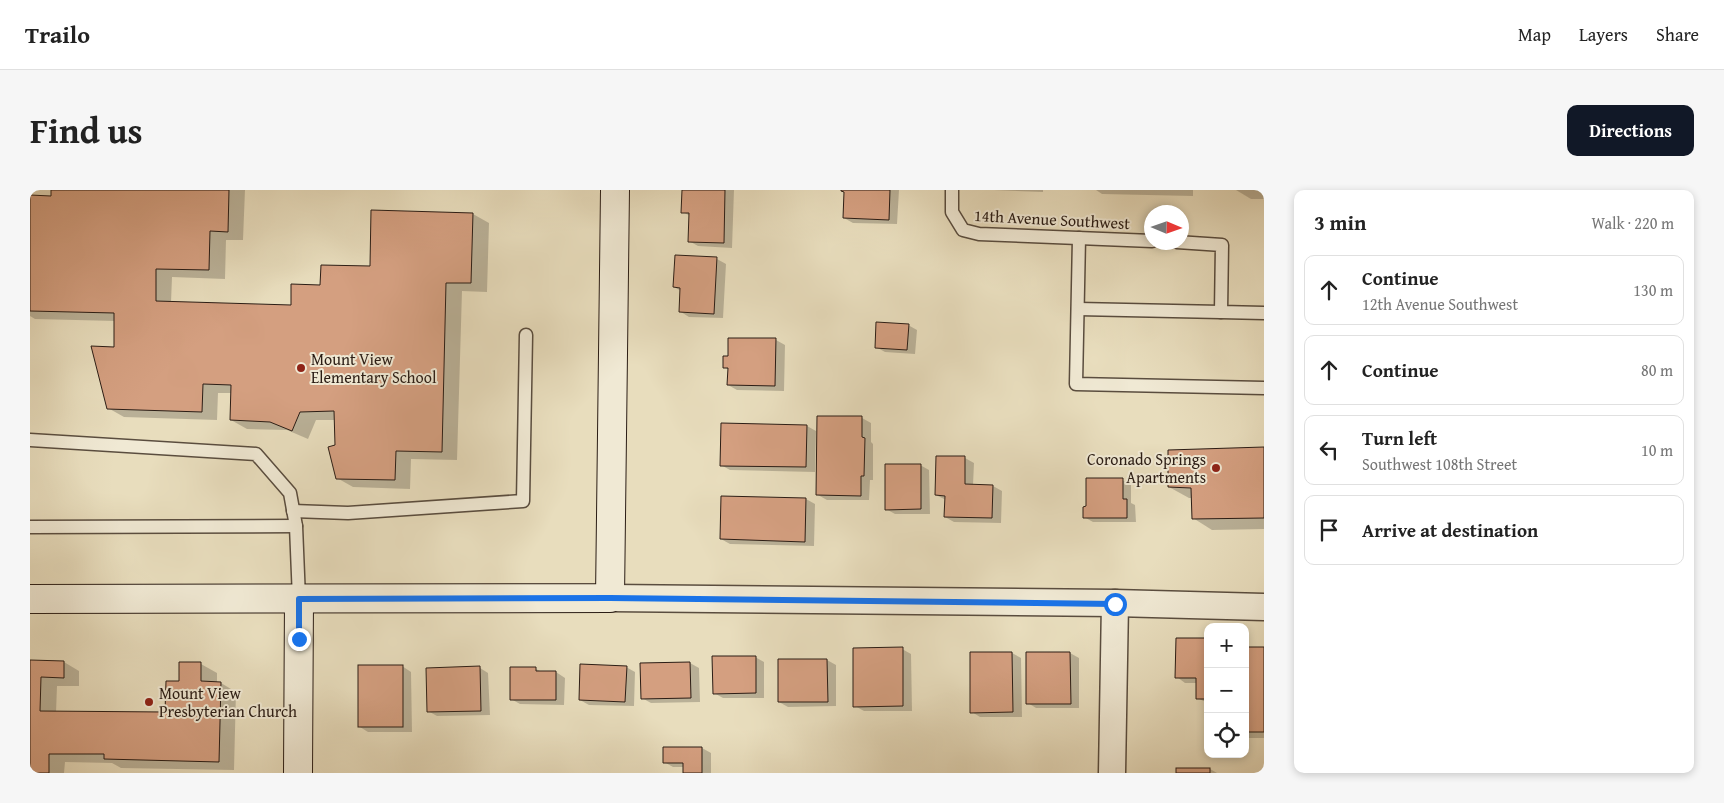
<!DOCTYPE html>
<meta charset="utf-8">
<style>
body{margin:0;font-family:"Gentium Book Plus",serif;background:#f6f6f6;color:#222}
.controls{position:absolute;right:15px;bottom:15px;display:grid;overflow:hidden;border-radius:10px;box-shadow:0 2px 8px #0003}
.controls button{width:45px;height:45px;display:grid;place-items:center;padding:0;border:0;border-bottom:1px solid #e0e0e0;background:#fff;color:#222;font:25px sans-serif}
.compass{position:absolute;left:1114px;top:15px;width:45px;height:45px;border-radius:50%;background:#fff;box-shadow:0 2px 8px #0003;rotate:92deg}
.stop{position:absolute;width:15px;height:15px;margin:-11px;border:4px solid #1a73e8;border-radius:50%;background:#fff}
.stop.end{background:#1a73e8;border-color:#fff;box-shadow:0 1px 5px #0008}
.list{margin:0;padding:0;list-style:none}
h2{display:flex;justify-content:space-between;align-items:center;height:65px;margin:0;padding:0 20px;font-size:21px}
h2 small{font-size:16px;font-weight:400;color:#767676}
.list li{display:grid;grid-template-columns:32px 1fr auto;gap:15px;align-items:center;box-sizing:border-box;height:70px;margin:0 10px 10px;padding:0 10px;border:1px solid #e0e0e0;border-radius:10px}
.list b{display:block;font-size:19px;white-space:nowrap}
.list p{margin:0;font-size:16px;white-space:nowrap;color:#767676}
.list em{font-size:16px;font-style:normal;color:#767676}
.icon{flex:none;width:28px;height:28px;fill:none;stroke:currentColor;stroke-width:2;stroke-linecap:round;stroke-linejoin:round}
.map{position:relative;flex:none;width:1234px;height:583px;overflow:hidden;border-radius:10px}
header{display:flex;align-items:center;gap:30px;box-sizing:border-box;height:70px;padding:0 25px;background:#fff;border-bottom:1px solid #e0e0e0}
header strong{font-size:24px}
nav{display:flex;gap:28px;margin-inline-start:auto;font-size:18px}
.intro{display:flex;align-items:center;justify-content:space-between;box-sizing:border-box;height:120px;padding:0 30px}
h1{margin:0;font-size:35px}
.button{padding:12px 22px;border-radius:10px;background:#111827;color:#fff;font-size:18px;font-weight:700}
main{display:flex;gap:30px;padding:0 30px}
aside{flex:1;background:#fff;border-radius:10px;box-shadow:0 2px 8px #0003}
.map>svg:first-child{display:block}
.shadow{fill:#0003}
.building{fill:#d49f80;stroke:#2b1d15}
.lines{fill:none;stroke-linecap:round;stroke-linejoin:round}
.lane-casing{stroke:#5a4d3f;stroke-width:15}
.street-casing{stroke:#5a4d3f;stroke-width:29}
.secondary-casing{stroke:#2b1d15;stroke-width:30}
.lane{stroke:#f0e9d4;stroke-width:12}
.street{stroke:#f0e9d4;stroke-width:26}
.secondary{stroke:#f0e9d4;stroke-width:28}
.route{stroke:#1a73e8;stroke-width:6}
.poi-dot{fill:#8f2418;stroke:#f0e9d4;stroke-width:2}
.labels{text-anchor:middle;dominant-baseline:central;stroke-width:4;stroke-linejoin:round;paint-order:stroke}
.street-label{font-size:16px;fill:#2b1d15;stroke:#f0e9d4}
.poi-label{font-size:16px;fill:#2b1d15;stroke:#f0e9d4;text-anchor:start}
</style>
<header>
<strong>Trailo</strong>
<nav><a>Map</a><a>Layers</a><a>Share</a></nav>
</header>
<div class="intro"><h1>Find us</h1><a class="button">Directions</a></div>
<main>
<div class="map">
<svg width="1234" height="583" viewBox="0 0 1234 583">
<rect width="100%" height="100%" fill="#e8ddbd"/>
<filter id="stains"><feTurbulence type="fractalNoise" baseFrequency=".004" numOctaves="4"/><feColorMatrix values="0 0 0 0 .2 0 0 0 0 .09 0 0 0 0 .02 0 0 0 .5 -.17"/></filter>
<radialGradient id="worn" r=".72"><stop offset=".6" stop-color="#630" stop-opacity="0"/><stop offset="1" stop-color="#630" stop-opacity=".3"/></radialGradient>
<g class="shadow">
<polygon points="22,0 215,0 213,50 196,50 195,89 142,87 141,113 262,116 292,96 341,77 443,24 459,33 457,102 432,101 427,270 381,269 380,299 323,297 307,288 305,230 286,230 278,249 257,240 217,239 201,230 202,203 188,203 187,230 94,227 78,218 85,158 86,131 5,129 0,126 0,7 22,7"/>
<polygon points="653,0 704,0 702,58 668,56 659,51 660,26 653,22"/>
<polygon points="812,0 869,0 867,34 823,33 814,28 815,3"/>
<polygon points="964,0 1013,0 1013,2"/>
<polygon points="1066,0 1163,0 1163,6 1072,4"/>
<polygon points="1206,0 1234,0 1234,9 1221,9"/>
<polygon points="687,69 696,74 693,128 659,127 651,122 651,101 644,97"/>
<polygon points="878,135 887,140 885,164 855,162 846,157"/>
<polygon points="746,150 755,155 754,201 707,200 698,195 699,180 694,177 699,167"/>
<polygon points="832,228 841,233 841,252 843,254 843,290 840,290 839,310 797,310 788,305"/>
<polygon points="777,236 786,241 785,282 700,280 691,275"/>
<polygon points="1234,258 1234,339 1182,340 1163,328 1163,308 1159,308 1139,297"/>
<polygon points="907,267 935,268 944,273 943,295 963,296 972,301 971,333 924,332 915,327 916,310 906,305"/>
<polygon points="890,275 899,280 900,324 865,324 856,319"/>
<polygon points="1092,290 1101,295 1101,313 1105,315 1106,332 1063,332 1054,327"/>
<polygon points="776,309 785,314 784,356 700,354 691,349"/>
<polygon points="1178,450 1178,513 1167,508 1168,493 1155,493 1147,487"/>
<polygon points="1215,458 1234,459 1234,548 1219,548 1215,546"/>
<polygon points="872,459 881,464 882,521 834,521 825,516"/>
<polygon points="942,463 982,463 991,468 992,527 950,527 942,522"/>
<polygon points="1040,463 1049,468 1049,518 1006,518 998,513"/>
<polygon points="725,467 734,472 734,508 693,508 684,503"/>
<polygon points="797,470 806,475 806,516 758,517 749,512"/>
<polygon points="0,471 34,472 49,481 49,496 27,496 26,523 136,523 150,492 151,473 171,474 187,483 187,493 191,493 206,502 204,580 91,578 82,573 35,572 34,583 0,583"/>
<polygon points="660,473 669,478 670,512 621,513 612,508 611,474"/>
<polygon points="372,476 381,482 382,542 338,542 330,537"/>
<polygon points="596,477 605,482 604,516 559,515 550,510"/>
<polygon points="450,478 458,483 460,525 407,526 398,521"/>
<polygon points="506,479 512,482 526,482 535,488 534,515 490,514 481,509"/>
<polygon points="672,558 681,563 681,583 654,583 654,577 643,577 634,572"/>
<polygon points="1180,579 1187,583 1147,583"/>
</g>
<g class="building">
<polygon points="21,0 199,0 198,42 180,41 179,80 126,79 126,111 261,115 261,94 290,95 291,75 340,76 341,20 443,23 441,93 416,93 412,262 366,261 365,290 306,289 298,257 305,255 304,221 270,222 262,241 240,232 200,230 201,195 173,194 172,222 77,219 61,156 84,157 84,123 0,121 0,5 21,6"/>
<polygon points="652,0 695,0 694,53 658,52 659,23 651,23"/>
<polygon points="811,0 860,0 859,30 813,28 814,2 811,1"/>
<polygon points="645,65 687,67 684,124 649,122 650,98 643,97"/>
<polygon points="846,132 879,134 877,160 845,158"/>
<polygon points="698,148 746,148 745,196 697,195 698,178 693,178 693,166 698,166"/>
<polygon points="787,226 832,226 832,247 835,248 834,286 831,286 831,306 786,305"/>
<polygon points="691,233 777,235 776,277 690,276"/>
<polygon points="1234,257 1234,328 1162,329 1161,298 1138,297 1138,260"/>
<polygon points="906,266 935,266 935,294 963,295 962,328 914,327 915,306 905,305"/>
<polygon points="855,274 891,274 891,319 855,320"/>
<polygon points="1056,288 1093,288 1093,309 1097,309 1097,328 1053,328 1053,317 1056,316"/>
<polygon points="691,306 776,308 775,352 690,349"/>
<polygon points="1146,448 1178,448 1178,509 1166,509 1166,488 1145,488"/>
<polygon points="873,457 873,516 823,517 823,458"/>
<rect x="1215" y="457" width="19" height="85"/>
<polygon points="940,462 982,462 983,522 940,523"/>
<polygon points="996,462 1040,462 1041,514 996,514"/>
<polygon points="682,466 726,466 726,503 683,504"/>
<polygon points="748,469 797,469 798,512 748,512"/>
<polygon points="0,470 34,471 34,488 11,487 10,521 135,522 136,491 149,491 149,472 171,472 171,491 191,492 189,572 74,569 74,564 19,564 19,583 0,583"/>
<polygon points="660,472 661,508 611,509 610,473"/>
<polygon points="550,474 597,476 595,512 549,510"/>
<rect x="328" y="475" width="45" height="62"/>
<polygon points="450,476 451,521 397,522 396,478"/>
<polygon points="480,477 506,477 506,481 526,481 526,510 480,510"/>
<polygon points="633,557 672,557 672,583 653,583 653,573 633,573"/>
<rect x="1146" y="578" width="34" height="5"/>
</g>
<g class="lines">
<defs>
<g id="lane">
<polyline points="922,0 922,22 933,40 949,44 1122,51"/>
<polyline points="1049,48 1046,194 1234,198"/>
<polyline points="1147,52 1192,55 1191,122 1234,123"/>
<polyline points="1048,119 1191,122"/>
<polyline points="0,250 226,264 260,303 266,336 269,409"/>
<polyline points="263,321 318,323 493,311 496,145"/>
<polyline points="0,337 266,336"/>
</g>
<g id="street">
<polyline points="580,408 1085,413 1234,417"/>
<polyline points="1082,583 1085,413"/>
</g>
<g id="secondary">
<polyline points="0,409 580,408 585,0"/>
<polyline points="268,583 269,409"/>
</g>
</defs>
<use href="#lane" class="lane-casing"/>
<use href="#street" class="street-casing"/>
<use href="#secondary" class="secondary-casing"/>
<use href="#lane" class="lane"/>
<use href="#street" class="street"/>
<use href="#secondary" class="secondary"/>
</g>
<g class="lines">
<polyline class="route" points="269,449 269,409 580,408 1085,414"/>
</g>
<g class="poi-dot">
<circle cx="271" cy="178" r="5"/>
<circle cx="1186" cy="278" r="5"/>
<circle cx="119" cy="512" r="5"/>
</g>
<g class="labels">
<g class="street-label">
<text transform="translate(1022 29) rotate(3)">14th Avenue Southwest</text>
</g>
<g class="poi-label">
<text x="281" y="169">Mount View<tspan x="281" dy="18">Elementary School</tspan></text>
<text x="1176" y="269" text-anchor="end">Coronado Springs<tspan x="1176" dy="18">Apartments</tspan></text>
<text x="129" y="503">Mount View<tspan x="129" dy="18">Presbyterian Church</tspan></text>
</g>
</g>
<rect width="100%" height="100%" filter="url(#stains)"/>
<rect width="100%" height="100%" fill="url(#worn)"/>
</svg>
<div class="controls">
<button>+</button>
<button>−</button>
<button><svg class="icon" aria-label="locate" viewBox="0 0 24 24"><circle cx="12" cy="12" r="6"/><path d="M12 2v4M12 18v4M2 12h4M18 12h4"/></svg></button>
</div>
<svg class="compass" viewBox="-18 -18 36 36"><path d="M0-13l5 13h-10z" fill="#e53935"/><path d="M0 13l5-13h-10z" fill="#767676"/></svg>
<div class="stop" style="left:1085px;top:414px"></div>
<div class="stop end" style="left:269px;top:449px"></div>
</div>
<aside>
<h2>3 min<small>Walk · 220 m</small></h2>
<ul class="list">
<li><svg class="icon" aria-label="ahead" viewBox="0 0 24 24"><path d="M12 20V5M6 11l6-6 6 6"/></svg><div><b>Continue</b><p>12th Avenue Southwest</p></div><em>130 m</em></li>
<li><svg class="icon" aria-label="ahead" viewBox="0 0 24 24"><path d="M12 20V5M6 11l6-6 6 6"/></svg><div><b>Continue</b></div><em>80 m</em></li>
<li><svg class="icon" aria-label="left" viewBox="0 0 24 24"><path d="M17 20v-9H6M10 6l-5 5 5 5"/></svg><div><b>Turn left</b><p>Southwest 108th Street</p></div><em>10 m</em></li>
<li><svg class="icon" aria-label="arrive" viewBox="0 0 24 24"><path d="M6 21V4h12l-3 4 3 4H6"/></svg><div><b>Arrive at destination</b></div></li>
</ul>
</aside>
</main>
